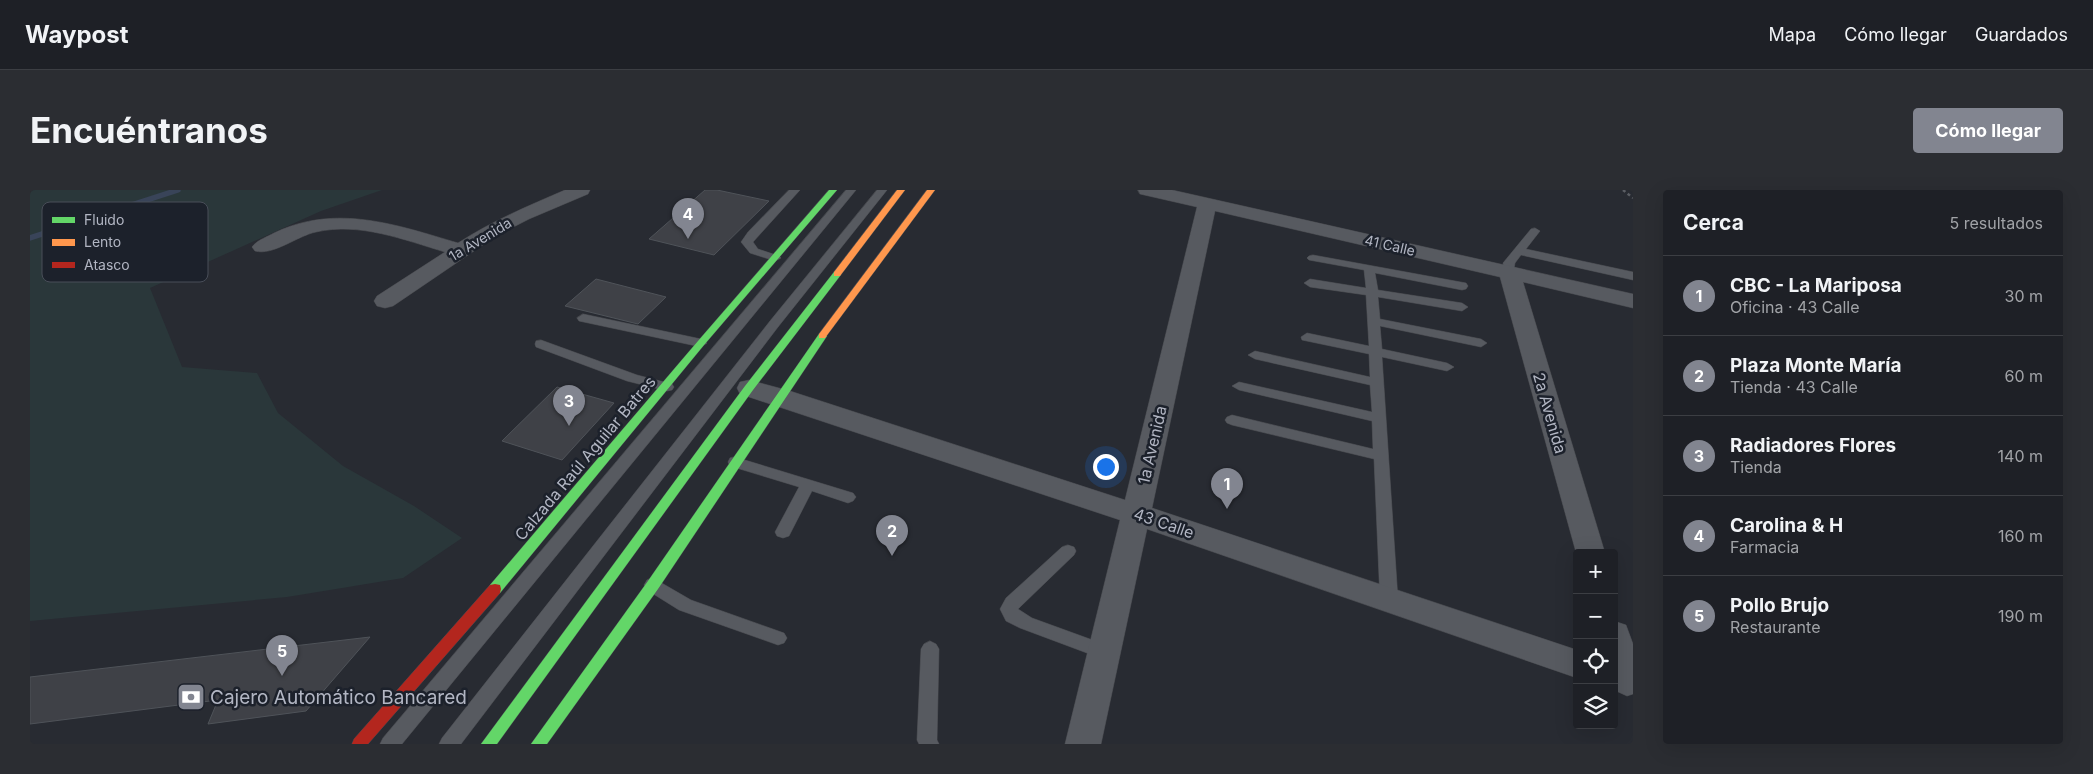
<!DOCTYPE html>
<html lang="es">
<meta charset="utf-8">
<style>
body{margin:0;font-family:Inter,sans-serif;background:#2b2d32;color:#f1f3f6}
.controls{position:absolute;right:15px;bottom:15px;display:grid;overflow:hidden;border-radius:5px;box-shadow:0 5px 20px #0002}
.controls button{width:45px;height:45px;display:grid;place-items:center;padding:0;border:0;border-bottom:1px solid #3c3e43;background:#1e2026;color:#f1f3f6;font:25px sans-serif}
.you{position:absolute;left:1075px;top:276px;width:18px;height:18px;margin:-12px;border:4px solid #fff;border-radius:50%;background:#1a73e8;box-shadow:0 0 0 8px #1a73e833}
.badge{display:grid;place-items:center;width:32px;height:32px;border-radius:50%;background:#828590;color:#fff;font-size:16px;font-weight:700}
.pin{position:absolute;translate:-50% -41px;filter:drop-shadow(0 1px 2px #0008)}
.pin::after{content:'';position:absolute;top:26px;width:18px;height:15px;background:inherit;clip-path:polygon(0 0,100% 0,50% 100%)}
.list{margin:0;padding:0;list-style:none}
h2{display:flex;justify-content:space-between;align-items:center;height:65px;margin:0;padding:0 20px;font-size:21px}
h2 small{font-size:16px;font-weight:400;color:#a1a3a7}
.list li{display:grid;grid-template-columns:32px 1fr auto;gap:15px;align-items:center;box-sizing:border-box;height:80px;padding:0 20px;border-top:1px solid #3c3e43}
.list b{display:block;font-size:19px;white-space:nowrap}
.list p{margin:0;font-size:16px;white-space:nowrap;color:#a1a3a7}
.list em{font-size:16px;font-style:normal;color:#a1a3a7}
.icon{flex:none;width:28px;height:28px;fill:none;stroke:currentColor;stroke-width:2;stroke-linecap:round;stroke-linejoin:round}
.map{position:relative;flex:none;width:1603px;height:554px;overflow:hidden;border-radius:5px}
header{display:flex;align-items:center;gap:30px;box-sizing:border-box;height:70px;padding:0 25px;background:#1e2026;border-bottom:1px solid #3c3e43}
header strong{font-size:24px}
nav{display:flex;gap:28px;margin-inline-start:auto;font-size:18px}
.intro{display:flex;align-items:center;justify-content:space-between;box-sizing:border-box;height:120px;padding:0 30px}
h1{margin:0;font-size:35px}
.button{padding:12px 22px;border-radius:5px;background:#828590;color:#fff;font-size:18px;font-weight:700}
main{display:flex;gap:30px;padding:0 30px}
aside{flex:1;background:#1e2026;border-radius:5px;box-shadow:0 5px 20px #0002}
.map>svg:first-child{display:block}
.green{fill:#2a373a}
.lines{fill:none;stroke-linecap:round;stroke-linejoin:round}
.stream{stroke:#394459;stroke-width:5.5}
.building{fill:#3f4147;stroke:#4f5359}
.lane-casing{stroke:#44464b;stroke-width:1}
.street-casing{stroke:#44464b;stroke-width:1}
.fast-casing{stroke:#45484f;stroke-width:1}
.slow-casing{stroke:#45484f;stroke-width:1}
.jam-casing{stroke:#45484f;stroke-width:1}
.path{stroke:#5b5e64;stroke-width:2.5;stroke-dasharray:3 3;stroke-linecap:butt}
.lane{fill:#575a60;fill-rule:evenodd}
.street{fill:#575a60;fill-rule:evenodd}
.fast{fill:#63d668;fill-rule:evenodd}
.slow{fill:#ff974d;fill-rule:evenodd}
.jam{fill:#b3261e;fill-rule:evenodd}
.labels{text-anchor:middle;dominant-baseline:central;stroke-width:5;stroke-linejoin:round;paint-order:stroke}
.far-street-label{font-size:14px;fill:#b2b6c3;stroke:#1c212b}
.street-label{font-size:16px;fill:#b2b6c3;stroke:#1c212b}
.near-poi-label{font-size:19px;fill:#b2b6c3;stroke:#1c212b;text-anchor:start}
.key{fill:#1c212b;stroke:#494e59;stroke-width:1}
.key-label{font-size:14px;fill:#b2b6c3}
</style>
<header>
<strong>Waypost</strong>
<nav><a>Mapa</a><a>Cómo llegar</a><a>Guardados</a></nav>
</header>
<div class="intro"><h1>Encuéntranos</h1><a class="button">Cómo llegar</a></div>
<main>
<div class="map">
<svg width="1603" height="554" viewBox="0 0 1603 554">
<rect width="100%" height="100%" fill="#282b32"/>
<polygon class="green" points="0,0 352,0 291,21 120,98 152,177 227,183 248,223 313,276 384,316 432,348 373,388 257,407 0,431"/>
<g class="lines">
<polyline class="stream" points="0,48 148,0"/>
</g>
<g class="building">
<polygon points="675,0 687,0 739,11 684,65 619,49"/>
<polygon points="566,89 636,107 608,134 535,116"/>
<polygon points="527,197 584,213 532,270 472,251"/>
<polygon points="340,447 276,521 178,534 188,510 0,534 0,487"/>
</g>
<g class="lines">
<defs>
<g id="lane">
<polygon points="759,0 770,0 723,52 728,59 749,66 751,68 745,71 720,63 711,52 718,42"/>
<polygon points="816,0 826,0 372,554 350,554 353,548"/>
<polygon points="847,0 857,0 748,137 431,554 409,554 412,548 740,131"/>
<polygon points="1505,38 1510,41 1496,59 1603,82 1603,90 1491,65 1485,73 1483,84 1475,84 1473,73 1501,39"/>
<polygon points="1283,65 1436,93 1438,96 1436,99 1432,100 1345,83 1348,100 1432,113 1438,117 1432,121 1348,107 1350,129 1451,149 1457,153 1451,157 1350,136 1352,159 1417,173 1424,177 1417,181 1352,167 1368,410 1365,415 1359,417 1353,415 1350,410 1344,269 1202,235 1197,233 1195,230 1197,227 1202,225 1343,259 1342,231 1209,200 1202,196 1209,192 1342,222 1340,195 1225,169 1218,165 1225,161 1340,187 1339,164 1272,150 1271,147 1277,143 1339,156 1336,105 1280,97 1274,93 1280,89 1336,98 1334,80 1279,70 1277,68 1279,66"/>
<polygon points="553,124 671,149 677,153 671,157 549,131 547,128"/>
<polygon points="511,150 607,185 642,194 644,197 642,200 637,201 597,191 506,157 505,154 506,151"/>
<polygon points="705,267 823,303 826,307 823,311 818,313 782,301 759,346 753,348 747,346 745,342 769,297 700,276 698,272 700,268"/>
<polygon points="1038,355 1044,357 1046,361 1044,365 988,419 1002,428 1079,456 1082,461 1079,466 1073,469 990,438 976,431 970,419 976,408 1032,357"/>
<polygon points="623,388 661,410 754,443 757,448 754,453 748,455 649,420 617,400 614,395 617,390"/>
<polygon points="900,451 906,454 909,459 907,550 909,554 889,554 887,550 891,459 894,454"/>
</g>
<g id="street">
<path d="M 535,0 L 560,0 L 558,4 L 499,29 L 466,46 L 363,116 L 355,118 L 347,116 L 344,111 L 347,106 L 415,62 C 374,50 330,32 286,42 C 267,46 243,66 225,61 L 222,57 C 227,50 237,47 244,43 C 306,13 367,35 428,53 C 462,31 498,16 535,0 Z"/>
<polygon points="1108,0 1142,0 1603,104 1603,118 1493,92 1575,363 1547,363 1547,366 1470,87 1185,21 1122,318 1547,460 1547,488 1117,339 1071,554 1035,554 1090,330 710,204 707,198 710,192 719,190 760,201 1095,310 1167,17 1110,4"/>
<polygon points="1584,431 1596,435 1603,454 1603,504 1597,506 1584,500"/>
</g>
<g id="fast">
<polygon points="799,0 807,0 674,155 470,403 465,404 460,403 459,399 460,395 668,151"/>
<polygon points="807,81 811,84 810,86 723,200 467,554 451,554 715,196 804,82"/>
<polygon points="792,143 797,146 628,399 517,554 501,554 618,391 789,144"/>
</g>
<g id="slow">
<polygon points="867,0 875,0 810,86 804,86 804,82"/>
<polygon points="897,0 905,0 795,148 789,148 789,144"/>
</g>
<polygon id="jam" points="465,394 470,395 471,399 470,403 338,554 322,554 324,549 460,395"/>
</defs>
<use href="#lane" class="lane-casing"/>
<use href="#street" class="street-casing"/>
<use href="#fast" class="fast-casing"/>
<use href="#slow" class="slow-casing"/>
<use href="#jam" class="jam-casing"/>
<polyline class="path" points="1593,0 1603,8"/>
<use href="#lane" class="lane"/>
<use href="#street" class="street"/>
<use href="#fast" class="fast"/>
<use href="#slow" class="slow"/>
<use href="#jam" class="jam"/>
</g>
<defs>
<symbol id="bank-square" viewBox="-11 -11 22 22"><rect x="-9" y="-9" width="18" height="18" rx="4" fill="#828590" stroke="#1c212b"/><path d="M-6-4H6V4H-6ZM0-2.3a2.3 2.3 0 1 0 0 4.6a2.3 2.3 0 1 0 0-4.6Z" fill="#fff"/></symbol>
</defs>
<g fill-rule="evenodd">
<use href="#bank-square" x="145" y="491" width="32" height="32"/>
</g>
<g class="labels">
<g class="far-street-label">
<text transform="translate(450 49) rotate(-31)">1a Avenida</text>
<text transform="translate(1360 55) rotate(13)">41 Calle</text>
</g>
<g class="street-label">
<text transform="translate(1520 223) rotate(74)">2a Avenida</text>
<text transform="translate(1122 255) rotate(-77)">1a Avenida</text>
<text transform="translate(555 268) rotate(-50)">Calzada Raúl Aguilar Batres</text>
<text transform="translate(1134 333) rotate(19)">43 Calle</text>
</g>
<g class="near-poi-label">
<text x="180" y="507">Cajero Automático Bancared</text>
</g>
</g>
<rect x="12" y="12" width="166" height="80" rx="8" class="key"/>
<rect x="22" y="27" width="23" height="6" fill="#63d668"/>
<rect x="22" y="49" width="23" height="7" fill="#ff974d"/>
<rect x="22" y="72" width="23" height="6" fill="#b3261e"/>
<g class="key-label">
<text x="54" y="35">Fluido</text>
<text x="54" y="57">Lento</text>
<text x="54" y="80">Atasco</text>
</g>
</svg>
<div class="controls">
<button>+</button>
<button>−</button>
<button><svg class="icon" aria-label="locate" viewBox="0 0 24 24"><circle cx="12" cy="12" r="6"/><path d="M12 2v4M12 18v4M2 12h4M18 12h4"/></svg></button>
<button><svg class="icon" aria-label="layers" viewBox="0 0 24 24"><path d="M12 4l9 5-9 5-9-5zM3 14l9 5 9-5"/></svg></button>
</div>
<div class="you"></div>
<div class="pin badge" style="left:1197px;top:319px">1</div>
<div class="pin badge" style="left:862px;top:366px">2</div>
<div class="pin badge" style="left:539px;top:236px">3</div>
<div class="pin badge" style="left:658px;top:49px">4</div>
<div class="pin badge" style="left:252px;top:486px">5</div>
</div>
<aside>
<h2>Cerca<small>5 resultados</small></h2>
<ul class="list">
<li><span class="badge">1</span><div><b>CBC - La Mariposa</b><p>Oficina · 43 Calle</p></div><em>30 m</em></li>
<li><span class="badge">2</span><div><b>Plaza Monte María</b><p>Tienda · 43 Calle</p></div><em>60 m</em></li>
<li><span class="badge">3</span><div><b>Radiadores Flores</b><p>Tienda</p></div><em>140 m</em></li>
<li><span class="badge">4</span><div><b>Carolina &amp; H</b><p>Farmacia</p></div><em>160 m</em></li>
<li><span class="badge">5</span><div><b>Pollo Brujo</b><p>Restaurante</p></div><em>190 m</em></li>
</ul>
</aside>
</main>
